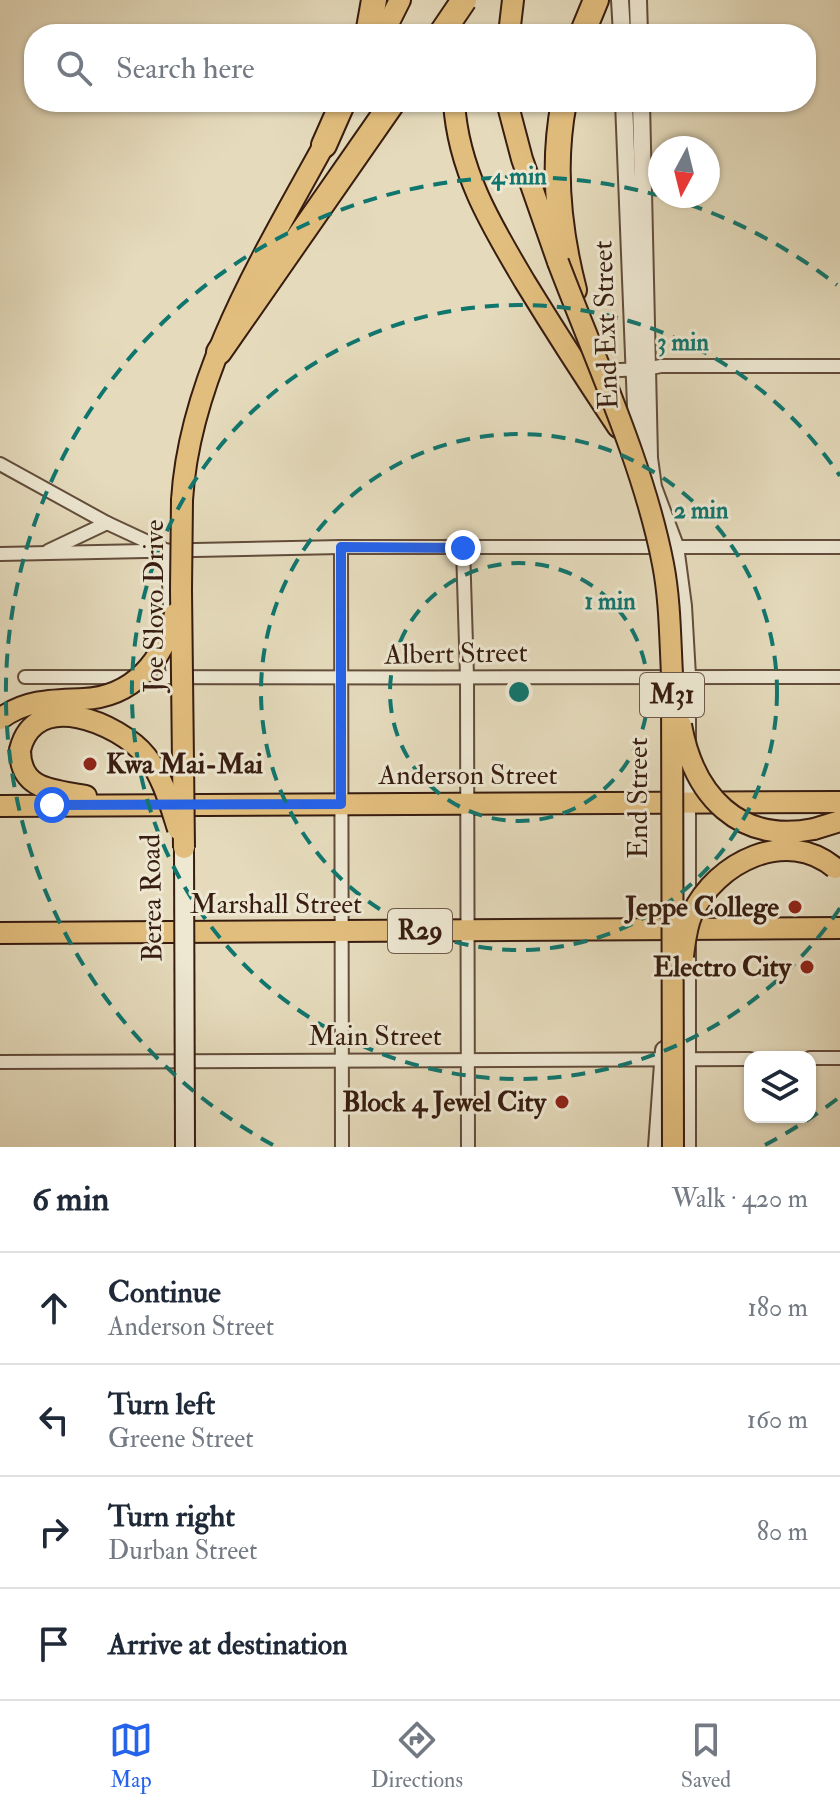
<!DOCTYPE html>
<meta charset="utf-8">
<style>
body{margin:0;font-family:"IM FELL Double Pica",serif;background:#f2f2f3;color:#1f2937}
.controls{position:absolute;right:24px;bottom:24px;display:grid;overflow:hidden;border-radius:16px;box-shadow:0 2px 6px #0004}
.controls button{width:72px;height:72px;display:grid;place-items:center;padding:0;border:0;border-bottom:2px solid #e0e1e3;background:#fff;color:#1f2937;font:40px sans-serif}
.compass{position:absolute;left:648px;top:136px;width:72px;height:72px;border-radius:50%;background:#fff;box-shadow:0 2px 6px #0004;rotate:187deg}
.stop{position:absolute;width:24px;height:24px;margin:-18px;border:6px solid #2563eb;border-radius:50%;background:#fff}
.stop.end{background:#2563eb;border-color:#fff;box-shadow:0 2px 8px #0008}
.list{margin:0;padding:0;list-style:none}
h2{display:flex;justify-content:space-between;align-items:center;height:104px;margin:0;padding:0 32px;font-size:34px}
h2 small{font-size:26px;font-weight:400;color:#747a83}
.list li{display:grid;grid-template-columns:52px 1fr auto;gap:24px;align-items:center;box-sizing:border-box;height:112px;padding:0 32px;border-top:2px solid #e0e1e3}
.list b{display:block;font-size:30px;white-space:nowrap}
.list p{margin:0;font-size:26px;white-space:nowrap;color:#747a83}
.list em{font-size:26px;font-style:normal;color:#747a83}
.icon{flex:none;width:44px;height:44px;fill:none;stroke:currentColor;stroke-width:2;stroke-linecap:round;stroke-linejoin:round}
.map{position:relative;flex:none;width:840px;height:1147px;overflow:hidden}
.search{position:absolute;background:#fff;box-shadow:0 2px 6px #0004;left:24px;right:24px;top:24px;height:88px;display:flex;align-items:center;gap:20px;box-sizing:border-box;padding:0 28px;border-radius:32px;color:#747a83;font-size:30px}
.sheet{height:552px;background:#fff}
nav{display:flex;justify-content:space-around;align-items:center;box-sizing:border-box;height:112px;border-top:2px solid #e0e1e3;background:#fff;font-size:22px;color:#747a83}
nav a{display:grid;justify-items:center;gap:4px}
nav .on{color:#2563eb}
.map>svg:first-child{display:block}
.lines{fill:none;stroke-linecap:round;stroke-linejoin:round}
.minor-casing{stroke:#624c3b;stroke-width:16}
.tertiary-casing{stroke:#624c3b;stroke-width:20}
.primary-casing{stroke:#371c10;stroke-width:24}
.motorway-casing{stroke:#371c10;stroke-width:28}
.minor{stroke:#eee8d3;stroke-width:12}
.tertiary{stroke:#eee8d3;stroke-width:16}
.primary{stroke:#e2be7e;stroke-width:20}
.motorway{stroke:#e2be7e;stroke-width:24}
.secondary-bridge-casing{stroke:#371c10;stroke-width:22;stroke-linecap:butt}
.primary-bridge-casing{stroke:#371c10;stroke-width:24;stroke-linecap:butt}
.motorway-bridge-casing{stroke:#371c10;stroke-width:28;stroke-linecap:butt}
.secondary-bridge{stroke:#eee8d3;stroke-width:18}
.primary-bridge{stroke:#e2be7e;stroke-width:20}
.motorway-bridge{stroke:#e2be7e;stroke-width:24}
.route{stroke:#2563eb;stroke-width:10}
.ring{fill:none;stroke:#0f766e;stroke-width:4;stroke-dasharray:14 10}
.poi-dot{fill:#8f2418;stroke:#eee8d3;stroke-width:3}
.labels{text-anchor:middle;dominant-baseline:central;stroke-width:6;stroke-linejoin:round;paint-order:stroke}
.shield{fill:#eee8d3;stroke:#6e594a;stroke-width:2}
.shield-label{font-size:26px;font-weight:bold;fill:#371c10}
.street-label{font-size:28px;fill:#371c10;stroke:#eee8d3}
.poi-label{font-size:28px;font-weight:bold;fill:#371c10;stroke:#eee8d3;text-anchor:end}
.centre{fill:#0f766e;stroke:#eee8d3;stroke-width:4}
.ring-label{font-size:24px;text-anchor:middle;font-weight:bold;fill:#0f766e;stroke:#eee8d3;stroke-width:6;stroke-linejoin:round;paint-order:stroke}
</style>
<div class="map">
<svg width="840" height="1147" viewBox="0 0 840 1147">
<rect width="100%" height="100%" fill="#e5dbbc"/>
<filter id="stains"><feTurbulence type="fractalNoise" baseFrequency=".0025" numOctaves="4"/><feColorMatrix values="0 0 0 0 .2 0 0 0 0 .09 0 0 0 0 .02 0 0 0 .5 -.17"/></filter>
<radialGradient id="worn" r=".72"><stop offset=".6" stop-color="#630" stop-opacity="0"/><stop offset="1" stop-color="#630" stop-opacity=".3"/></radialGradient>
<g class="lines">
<defs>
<g id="minor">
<polyline points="596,371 645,369 661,366 840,366"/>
<polyline points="0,464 107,523 165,550"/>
<polyline points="341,547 342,1147"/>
<polyline points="463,548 467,677 468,1147"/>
<polyline points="48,551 107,523"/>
<polyline points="168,551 172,668"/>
<polyline points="0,554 341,547 840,547"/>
<path d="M 25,677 C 297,679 568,676 840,677"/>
<polyline points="810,1058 840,1058"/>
<polyline points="0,1062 750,1059"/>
</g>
<g id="tertiary">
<polyline points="620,0 622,34"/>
<polyline points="638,0 639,34"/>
<polyline points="624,102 638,456"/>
<polyline points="641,102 649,458 653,487 675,546 683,606 687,676 687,923"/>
<polyline points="657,1147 664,1050"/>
<polyline points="687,1147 687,947"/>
</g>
<g id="primary">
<polyline points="383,34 400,0"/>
<polyline points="509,34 513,0"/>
<path d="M 454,102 C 458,170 491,225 525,282 C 555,331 586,379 618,427"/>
<polyline points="507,102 522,159 558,262"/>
<path d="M 182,500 C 190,369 270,245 331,132"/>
<path d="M 20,750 C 20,791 54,790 86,796"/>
<polyline points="0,806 840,802"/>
<polyline points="814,829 840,821"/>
<polyline points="0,933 840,928"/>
</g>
<g id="motorway">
<polyline points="368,34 374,0"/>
<polyline points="582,34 596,0"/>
<path d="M 564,102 C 552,164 558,228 574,290"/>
<polyline points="324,145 343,102"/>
<polyline points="219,352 393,102"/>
</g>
</defs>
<use href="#minor" class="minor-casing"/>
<use href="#tertiary" class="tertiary-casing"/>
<use href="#primary" class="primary-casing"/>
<use href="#motorway" class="motorway-casing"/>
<use href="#minor" class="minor"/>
<use href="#tertiary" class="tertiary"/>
<use href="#primary" class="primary"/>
<use href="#motorway" class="motorway"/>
<defs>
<polyline id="secondary-bridge" points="184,848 185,1147"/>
<g id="primary-bridge">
<path d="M 558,262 C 594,357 644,465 663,564 C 670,600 670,637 672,674 L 673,1147"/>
<polyline points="182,500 181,590 184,848"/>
<path d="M 0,719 C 25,700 52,700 83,699 C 134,697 163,660 175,614"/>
<path d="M 681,725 C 694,796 739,844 814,829"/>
<path d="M 20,750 C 35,688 119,723 146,756 C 163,777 170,804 178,829"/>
<path d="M 683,956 C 685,942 686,927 692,914 C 716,862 787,827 835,868"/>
</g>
<polyline id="motorway-bridge" points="441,34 464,0"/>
</defs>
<use href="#secondary-bridge" class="secondary-bridge-casing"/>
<use href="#primary-bridge" class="primary-bridge-casing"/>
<use href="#motorway-bridge" class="motorway-bridge-casing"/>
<use href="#secondary-bridge" class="secondary-bridge"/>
<use href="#primary-bridge" class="primary-bridge"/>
<use href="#motorway-bridge" class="motorway-bridge"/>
</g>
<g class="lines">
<polyline class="route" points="52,805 341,804 341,547 463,548"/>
</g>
<g class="ring">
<circle cx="519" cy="692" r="129"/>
<circle cx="519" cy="692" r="258"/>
<path d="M840 908A387 387 0 1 1 840 476"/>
<path d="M837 1099A516 516 0 0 1 765 1145M273 1145A516 516 0 0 1 657 195M666 197A516 516 0 0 1 837 285"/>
</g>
<g class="poi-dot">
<circle cx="90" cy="764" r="8"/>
<circle cx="795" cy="907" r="8"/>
<circle cx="807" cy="967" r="8"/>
<circle cx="562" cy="1102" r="8"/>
</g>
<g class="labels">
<g class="shield">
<rect x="640" y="673" width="64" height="44" rx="6"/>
<rect x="388" y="909" width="64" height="44" rx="6"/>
</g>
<g class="shield-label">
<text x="672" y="695">M31</text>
<text x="420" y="931">R29</text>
</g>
<g class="street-label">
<text transform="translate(606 325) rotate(-92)">End Ext Street</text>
<text transform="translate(154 606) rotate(-90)">Joe Slovo Drive</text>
<text transform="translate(456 654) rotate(-1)">Albert Street</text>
<text x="468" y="775">Anderson Street</text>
<text transform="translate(638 798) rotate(-90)">End Street</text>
<text transform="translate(152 898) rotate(-91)">Berea Road</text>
<text x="276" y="904">Marshall Street</text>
<text x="375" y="1036">Main Street</text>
</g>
<g class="poi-label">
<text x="106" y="764" text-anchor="start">Kwa Mai-Mai</text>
<text x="779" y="907">Jeppe College</text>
<text x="791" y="967">Electro City</text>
<text x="546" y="1102">Block 4 Jewel City</text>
</g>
</g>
<circle cx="519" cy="692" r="12" class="centre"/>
<g class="ring-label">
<text x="519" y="184">4 min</text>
<text x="683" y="350">3 min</text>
<text x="701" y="518">2 min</text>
<text x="610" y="609">1 min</text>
</g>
<rect width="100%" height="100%" filter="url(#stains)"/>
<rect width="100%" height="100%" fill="url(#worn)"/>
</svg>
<div class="controls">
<button><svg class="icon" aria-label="layers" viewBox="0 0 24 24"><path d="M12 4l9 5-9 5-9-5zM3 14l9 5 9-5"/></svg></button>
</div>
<svg class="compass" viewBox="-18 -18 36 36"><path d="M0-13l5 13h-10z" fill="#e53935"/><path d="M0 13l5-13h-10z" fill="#747a83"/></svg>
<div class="stop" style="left:52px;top:805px"></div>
<div class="stop end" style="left:463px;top:548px"></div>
<div class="search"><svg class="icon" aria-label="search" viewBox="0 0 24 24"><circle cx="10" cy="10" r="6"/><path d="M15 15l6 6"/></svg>Search here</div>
</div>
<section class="sheet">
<h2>6 min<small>Walk · 420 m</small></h2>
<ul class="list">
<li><svg class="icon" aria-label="ahead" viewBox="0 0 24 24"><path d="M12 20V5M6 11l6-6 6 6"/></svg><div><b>Continue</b><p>Anderson Street</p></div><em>180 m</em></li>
<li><svg class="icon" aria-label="left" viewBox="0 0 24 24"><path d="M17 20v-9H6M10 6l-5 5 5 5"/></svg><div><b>Turn left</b><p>Greene Street</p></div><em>160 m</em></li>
<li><svg class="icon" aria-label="right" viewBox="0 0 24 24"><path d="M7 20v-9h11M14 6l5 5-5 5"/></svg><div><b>Turn right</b><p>Durban Street</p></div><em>80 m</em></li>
<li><svg class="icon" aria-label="arrive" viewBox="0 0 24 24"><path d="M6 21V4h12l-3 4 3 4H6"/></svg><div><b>Arrive at destination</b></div></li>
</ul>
</section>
<nav>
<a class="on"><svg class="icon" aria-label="map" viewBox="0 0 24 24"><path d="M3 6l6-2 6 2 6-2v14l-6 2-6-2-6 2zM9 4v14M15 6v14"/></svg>Map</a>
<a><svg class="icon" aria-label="directions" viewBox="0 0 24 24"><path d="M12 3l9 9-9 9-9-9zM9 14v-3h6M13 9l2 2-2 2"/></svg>Directions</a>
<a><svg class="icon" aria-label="saved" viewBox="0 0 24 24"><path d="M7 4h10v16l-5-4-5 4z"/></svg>Saved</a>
</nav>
